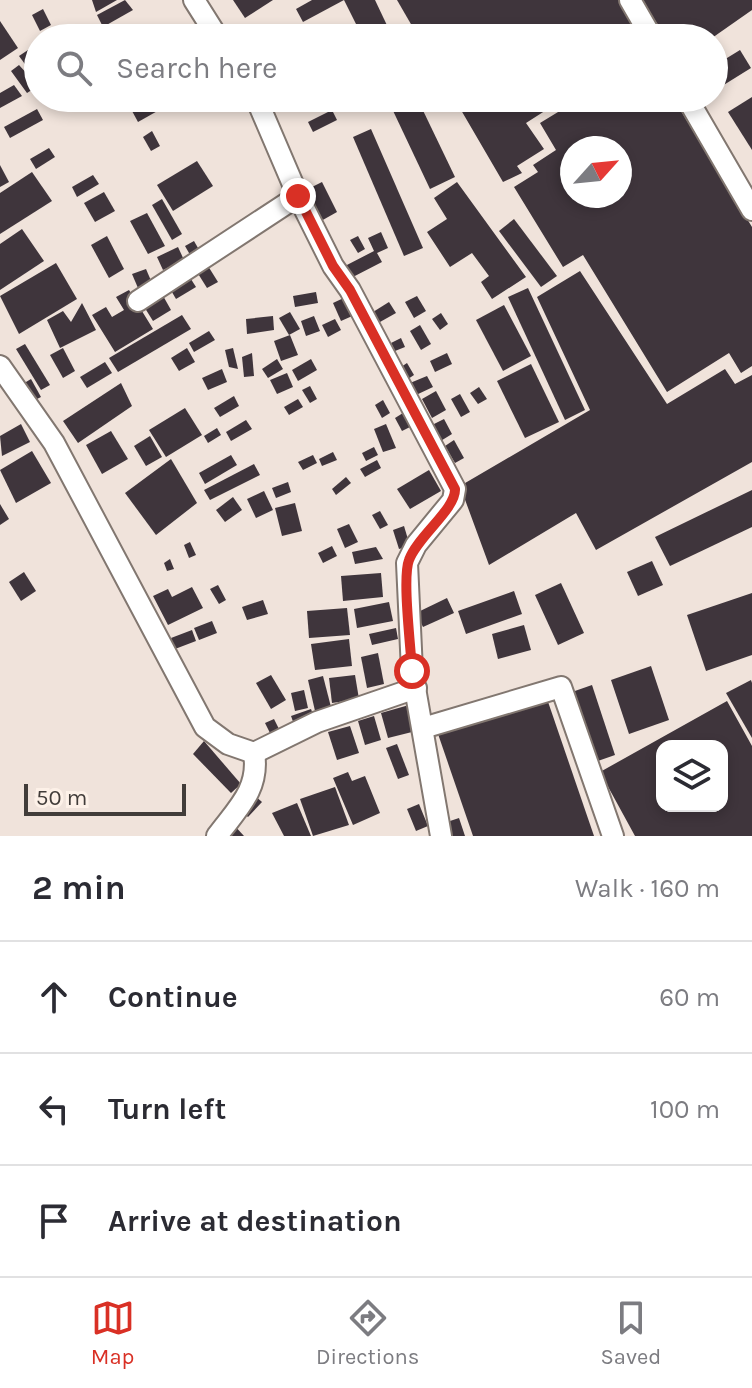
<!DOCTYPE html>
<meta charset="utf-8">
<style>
body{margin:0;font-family:Karla,sans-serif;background:#f2f2f3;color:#2b2b33}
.controls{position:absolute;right:24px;bottom:24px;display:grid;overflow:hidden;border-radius:16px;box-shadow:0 4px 12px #0003}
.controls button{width:72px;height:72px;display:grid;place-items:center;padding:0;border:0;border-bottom:2px solid #e1e1e2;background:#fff;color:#2b2b33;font:40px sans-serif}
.compass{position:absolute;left:560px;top:136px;width:72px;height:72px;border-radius:50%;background:#fff;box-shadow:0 4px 12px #0003;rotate:63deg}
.scale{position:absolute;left:24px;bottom:20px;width:162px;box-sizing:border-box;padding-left:8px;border:4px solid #413c39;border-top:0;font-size:22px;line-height:28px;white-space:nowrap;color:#413c39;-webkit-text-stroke:6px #fdf1e8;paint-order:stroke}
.stop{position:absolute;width:24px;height:24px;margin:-18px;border:6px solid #d93025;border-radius:50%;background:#fff}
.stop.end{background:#d93025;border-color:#fff;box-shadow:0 2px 8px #0008}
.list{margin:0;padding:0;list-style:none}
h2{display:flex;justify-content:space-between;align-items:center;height:104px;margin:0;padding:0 32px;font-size:34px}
h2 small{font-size:26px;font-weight:400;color:#7c7c81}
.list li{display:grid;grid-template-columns:52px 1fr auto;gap:24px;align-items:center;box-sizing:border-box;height:112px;padding:0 32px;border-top:2px solid #e1e1e2}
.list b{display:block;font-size:30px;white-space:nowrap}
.list em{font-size:26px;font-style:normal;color:#7c7c81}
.icon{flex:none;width:44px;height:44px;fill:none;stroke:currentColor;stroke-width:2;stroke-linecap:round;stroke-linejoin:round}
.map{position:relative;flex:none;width:752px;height:836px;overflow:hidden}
.search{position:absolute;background:#fff;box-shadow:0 4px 12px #0003;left:24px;right:24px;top:24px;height:88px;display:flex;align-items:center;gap:20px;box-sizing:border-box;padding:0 28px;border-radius:44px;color:#7c7c81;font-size:30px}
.sheet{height:440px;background:#fff}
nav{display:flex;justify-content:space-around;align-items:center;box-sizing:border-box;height:112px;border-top:2px solid #e1e1e2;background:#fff;font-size:22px;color:#7c7c81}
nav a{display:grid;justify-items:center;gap:4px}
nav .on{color:#d93025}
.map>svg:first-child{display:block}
.building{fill:#3f353c;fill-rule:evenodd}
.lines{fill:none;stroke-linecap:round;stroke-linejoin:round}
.street-casing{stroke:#827770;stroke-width:24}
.street{stroke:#fff;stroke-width:20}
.route{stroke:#d93025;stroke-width:10}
</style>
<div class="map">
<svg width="752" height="836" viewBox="0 0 752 836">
<rect width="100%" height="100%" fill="#f0e3db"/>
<g class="building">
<polygon points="92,0 117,0 96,12"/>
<polygon points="125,0 133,10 103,27 97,15"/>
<polygon points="233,0 273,0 245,18"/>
<polygon points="312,0 344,0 303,22 296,9"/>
<polygon points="344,0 375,0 393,38 363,38"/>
<polygon points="397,0 621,0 644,38 419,38"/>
<polygon points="641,0 752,0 752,10 712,38 667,38"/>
<polygon points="43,9 51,25 40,31 32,15"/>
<polygon points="0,21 18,48 0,60"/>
<polygon points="60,27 67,38 44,38"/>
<polygon points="120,30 124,38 105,38"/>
<polygon points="28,50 38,63 30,71 19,56"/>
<polygon points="740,50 751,68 714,91 714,66"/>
<polygon points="19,65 30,77 38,73 38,86 27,93 11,71"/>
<polygon points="14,85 22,96 0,108 0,93"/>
<polygon points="752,97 752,150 728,112"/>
<polygon points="125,98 155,98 161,109 138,122"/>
<polygon points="387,98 417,98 455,177 430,189"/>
<polygon points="454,98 565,98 526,123 544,149 517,166 522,173 503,182"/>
<path d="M 581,98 L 673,98 L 752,227 L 752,366 L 741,373 L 729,353 L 667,392 L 583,255 L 563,267 L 514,187 L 538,172 L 533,165 L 556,150 L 540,123 ZM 572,148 L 620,148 L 620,196 L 572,196 Z"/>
<polygon points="37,109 43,120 10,138 4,127"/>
<polygon points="332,110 337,120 313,132 308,122"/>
<polygon points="371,129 423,248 404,256 353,137"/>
<polygon points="152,131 160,146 151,151 143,137"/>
<polygon points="49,148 55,157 36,169 30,159"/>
<polygon points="197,161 213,186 173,211 157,185"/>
<polygon points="0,165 9,182 0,187"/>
<polygon points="32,172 52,201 0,234 0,193"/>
<polygon points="93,175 99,184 77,197 72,187"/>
<polygon points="322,182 337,212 321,221 306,190"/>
<polygon points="457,182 526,277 492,299 481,282 489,276 472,253 450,267 427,232 447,219 434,198"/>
<polygon points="104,192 115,211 95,222 84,203"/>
<polygon points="162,199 182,234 172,240 152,205"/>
<polygon points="147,213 165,246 148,254 130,221"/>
<polygon points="514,219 557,276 541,287 499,231"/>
<polygon points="22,229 44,261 0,290 0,244"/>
<polygon points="381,232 388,248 377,253 382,262 349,279 343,267 374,251 368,238"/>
<polygon points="107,236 124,269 109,278 91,245"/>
<polygon points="358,236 365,249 358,253 350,240"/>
<polygon points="194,241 202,255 193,260 185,246"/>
<polygon points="178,247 184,260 163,270 157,257"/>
<polygon points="56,263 77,299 19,334 0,296"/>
<polygon points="208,266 218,282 207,288 197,272"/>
<polygon points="146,269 152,283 138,288 132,274"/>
<polygon points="580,271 667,404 725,369 735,384 752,375 752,462 596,550 576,513 489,565 460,486 590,410 537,297"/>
<polygon points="189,276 196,287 176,299 169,287"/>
<polygon points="528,288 585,410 565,420 508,297"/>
<polygon points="129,290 153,329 115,352 92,315 106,307 112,317 124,310 116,297"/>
<polygon points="316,292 318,303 295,307 293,296"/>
<polygon points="162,294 171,310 153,321 143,305"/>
<polygon points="350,295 359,313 341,321 333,303"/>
<polygon points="417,296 426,311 414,318 405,302"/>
<polygon points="389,302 396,313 380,322 373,312"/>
<polygon points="82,303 96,330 60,348 47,320 63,311 71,322"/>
<polygon points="504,305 531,356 503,371 476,320"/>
<polygon points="290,312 300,329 289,335 279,318"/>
<polygon points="441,313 448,324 440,330 432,319"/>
<polygon points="182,315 191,329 118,372 109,358"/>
<polygon points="273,316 274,330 247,334 246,319"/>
<polygon points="314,316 320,331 306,336 301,321"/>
<polygon points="335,319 341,330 328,337 322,325"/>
<polygon points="420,325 431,344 421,350 410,331"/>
<polygon points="209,331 215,340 194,352 189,343"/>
<polygon points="290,335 298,355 281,361 274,341"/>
<polygon points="401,338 405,347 395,351 391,343"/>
<polygon points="25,344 50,385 41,390 16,349"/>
<polygon points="63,348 75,371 63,378 50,355"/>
<polygon points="187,348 195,362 179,371 171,358"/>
<polygon points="233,348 238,369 229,367 225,350"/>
<polygon points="252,353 254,376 244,377 242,357"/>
<polygon points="447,353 452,364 435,372 430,361"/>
<polygon points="277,359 283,369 268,378 262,369"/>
<polygon points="311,359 317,370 298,381 292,370"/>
<polygon points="105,362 112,373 87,388 80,377"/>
<polygon points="407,363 414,375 405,381 398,369"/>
<polygon points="531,364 559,422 525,438 497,381"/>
<polygon points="222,369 227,382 208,390 202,378"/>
<polygon points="287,373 293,387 277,394 270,380"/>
<polygon points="427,376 433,387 416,395 410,383"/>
<polygon points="31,379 41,397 31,402 21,385"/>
<polygon points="121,383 132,406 78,443 63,421"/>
<polygon points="310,386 317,399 310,403 302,390"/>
<polygon points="479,387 487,399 478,404 470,393"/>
<polygon points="436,391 446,410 432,418 422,399"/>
<polygon points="460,394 470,412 461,417 451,399"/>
<polygon points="234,396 239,406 220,417 214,408"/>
<polygon points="298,399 303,407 289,415 284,407"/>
<polygon points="383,400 390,413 382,418 375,405"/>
<polygon points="185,408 202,435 166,457 149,430"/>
<polygon points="403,413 410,427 402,431 395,418"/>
<polygon points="444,419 452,434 439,442 430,426"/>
<polygon points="246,420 252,429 231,441 226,432"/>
<polygon points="21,424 30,442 2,456 0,436"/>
<polygon points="386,424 396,448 383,452 374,429"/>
<polygon points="217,428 221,435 208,443 204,436"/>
<polygon points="111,431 128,459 102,474 86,445"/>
<polygon points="150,436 162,457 146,466 134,446"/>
<polygon points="454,440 464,458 455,463 445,446"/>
<polygon points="374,447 378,455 366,461 362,453"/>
<polygon points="32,451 51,483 16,503 0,470"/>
<polygon points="333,452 337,460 322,466 319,459"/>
<polygon points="231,455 237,465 205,484 199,473"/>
<polygon points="313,455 317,463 303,470 298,462"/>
<polygon points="171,459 197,503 156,535 125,493"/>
<polygon points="377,460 381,468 365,477 360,469"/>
<polygon points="254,464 260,475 210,500 204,490"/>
<polygon points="429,470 441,491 410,509 397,489"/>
<polygon points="346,477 351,483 336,495 332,489"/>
<polygon points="288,482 291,492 276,498 272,488"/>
<polygon points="752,490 752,527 670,566 655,537"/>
<polygon points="264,491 273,510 256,518 247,499"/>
<polygon points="233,497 242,510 225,522 216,510"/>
<polygon points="295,503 302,531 282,536 275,508"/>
<polygon points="0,504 9,519 0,525"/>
<polygon points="380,511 388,525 380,529 372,515"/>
<polygon points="349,524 358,542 345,548 337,529"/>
<polygon points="404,526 410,546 399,549 393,530"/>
<polygon points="190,542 196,555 189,558 184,545"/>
<polygon points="332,546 337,556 323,563 318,553"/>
<polygon points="376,547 383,559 355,564 352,552"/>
<polygon points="170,559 174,569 167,571 164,563"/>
<polygon points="652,561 663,585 638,596 627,572"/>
<polygon points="24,572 36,591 21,601 9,582"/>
<polygon points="381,573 383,597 343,601 341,576"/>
<polygon points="561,583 584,633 558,645 535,595"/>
<polygon points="218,585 226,600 219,604 210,589"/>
<polygon points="192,587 203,608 168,625 153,596 168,589 172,597"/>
<polygon points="514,591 522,614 466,634 458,611"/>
<polygon points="752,593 752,655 706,671 687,615"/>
<polygon points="447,598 454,613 423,627 416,613"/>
<polygon points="263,600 268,614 247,620 242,607"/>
<polygon points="389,602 393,621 357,628 354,609"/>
<polygon points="347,608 350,635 309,638 307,611"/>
<polygon points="212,621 217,633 199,640 194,628"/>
<polygon points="524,625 531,650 498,659 492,634"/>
<polygon points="396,628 398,639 372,645 369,634"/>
<polygon points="192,630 196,641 175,649 171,638"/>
<polygon points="349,639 352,666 315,670 311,644"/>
<polygon points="378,653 384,684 367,688 361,657"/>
<polygon points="651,666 669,720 629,734 611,680"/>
<polygon points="271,675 286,700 271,709 256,683"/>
<polygon points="355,675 359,699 332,703 329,678"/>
<polygon points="323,676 331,707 315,711 308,680"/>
<polygon points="751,680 752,683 752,738 726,693"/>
<polygon points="592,685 615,755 595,762 572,692"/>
<polygon points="304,690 308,708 295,711 291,693"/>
<polygon points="545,693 594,836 473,836 437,731"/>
<path d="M 727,701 L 752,746 L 752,836 L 635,836 L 600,772 ZM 662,746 L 722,746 L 722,806 L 662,806 Z"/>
<polygon points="409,705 416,731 388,738 381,713"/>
<polygon points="311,709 315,720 295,727 291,716"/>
<polygon points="374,716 381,740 365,745 358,721"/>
<polygon points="274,719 281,733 272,737 265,723"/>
<polygon points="350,726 359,753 337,760 328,732"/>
<polygon points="204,741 241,784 231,793 193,754"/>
<polygon points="397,744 409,775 398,779 386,748"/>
<polygon points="348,772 352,781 365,776 380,813 353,825 333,778"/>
<polygon points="335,787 349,825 313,836 300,799"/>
<polygon points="253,794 262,802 248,817 239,809"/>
<polygon points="297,803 311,836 284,836 272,813"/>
<polygon points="419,804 428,826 416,831 407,809"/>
<polygon points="459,818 465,836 452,836 447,822"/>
<polygon points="233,824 244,836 229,836"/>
</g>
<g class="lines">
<defs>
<g id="street">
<polyline points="194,0 218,38"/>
<polyline points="630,0 652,38"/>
<polyline points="687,98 752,210"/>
<polyline points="298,196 333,266 350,290 455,489 453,500 416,545 407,563 412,671 441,836"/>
<polyline points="138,301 298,196 256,98"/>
<polyline points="0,366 54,443 205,727 228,744 254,753 317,722 416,688"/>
<polyline points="423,728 561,687 613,836"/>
<path d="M 217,836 C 237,809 260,789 254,753"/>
</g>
</defs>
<use href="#street" class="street-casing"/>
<use href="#street" class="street"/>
</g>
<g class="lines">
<path class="route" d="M 298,196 L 333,266 L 350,290 L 455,489 C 456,509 417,537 409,560 C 402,578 411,648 412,671"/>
</g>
</svg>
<div class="controls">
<button><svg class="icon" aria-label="layers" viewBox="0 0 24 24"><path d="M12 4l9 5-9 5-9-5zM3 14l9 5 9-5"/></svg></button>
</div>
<svg class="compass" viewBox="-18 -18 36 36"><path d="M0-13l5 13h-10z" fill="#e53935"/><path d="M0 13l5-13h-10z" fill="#7c7c81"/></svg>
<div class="scale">50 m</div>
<div class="stop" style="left:412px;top:671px"></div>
<div class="stop end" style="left:298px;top:196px"></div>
<div class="search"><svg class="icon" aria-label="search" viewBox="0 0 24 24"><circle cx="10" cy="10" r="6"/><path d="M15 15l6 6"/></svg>Search here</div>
</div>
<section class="sheet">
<h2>2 min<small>Walk · 160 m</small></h2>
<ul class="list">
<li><svg class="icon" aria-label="ahead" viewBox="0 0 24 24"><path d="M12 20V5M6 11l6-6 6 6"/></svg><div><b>Continue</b></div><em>60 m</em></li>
<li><svg class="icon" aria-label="left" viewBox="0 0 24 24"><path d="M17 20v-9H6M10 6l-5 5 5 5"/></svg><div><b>Turn left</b></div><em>100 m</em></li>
<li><svg class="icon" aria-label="arrive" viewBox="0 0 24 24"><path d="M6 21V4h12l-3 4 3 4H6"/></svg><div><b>Arrive at destination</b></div></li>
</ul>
</section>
<nav>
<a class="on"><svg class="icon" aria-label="map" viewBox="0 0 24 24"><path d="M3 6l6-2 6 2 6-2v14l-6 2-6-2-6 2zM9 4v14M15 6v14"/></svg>Map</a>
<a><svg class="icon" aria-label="directions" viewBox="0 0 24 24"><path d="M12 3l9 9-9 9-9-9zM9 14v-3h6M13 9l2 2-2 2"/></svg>Directions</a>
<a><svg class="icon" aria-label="saved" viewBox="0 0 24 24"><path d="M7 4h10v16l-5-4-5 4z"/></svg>Saved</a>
</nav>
